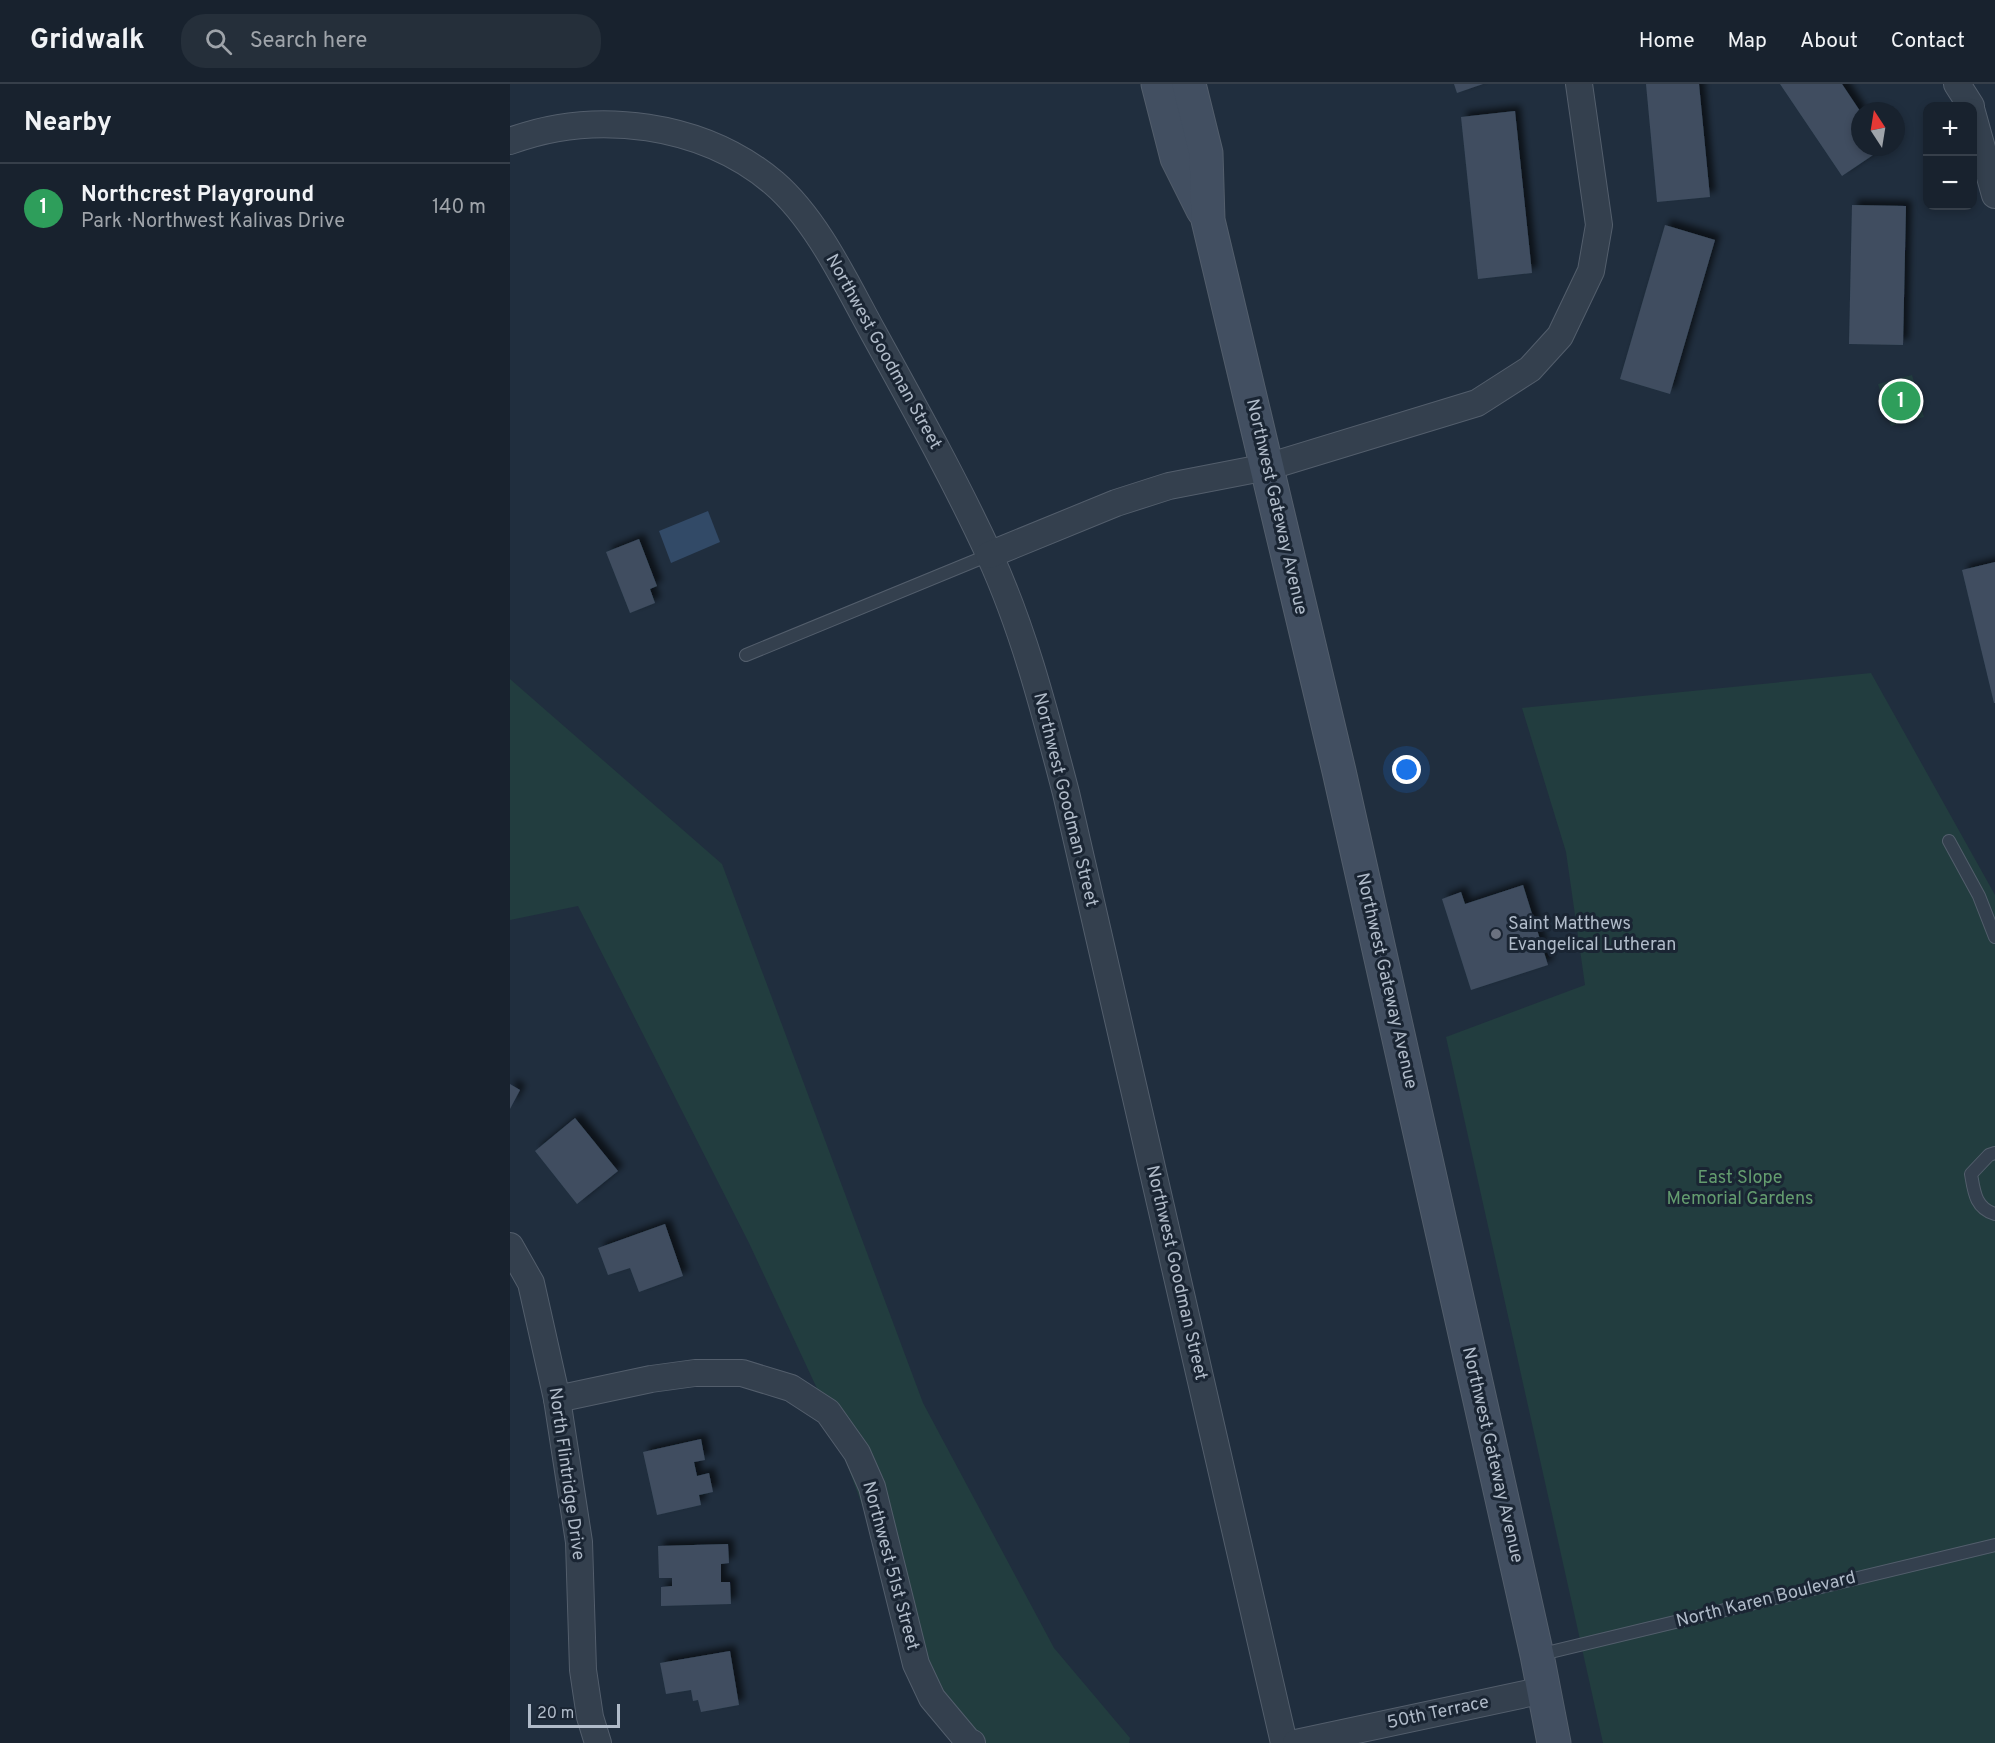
<!DOCTYPE html>
<meta charset="utf-8">
<style>
body{margin:0;font-family:Overpass,sans-serif;background:#252f3a;color:#f1f3f6}
.controls{position:absolute;right:18px;top:18px;display:grid;overflow:hidden;border-radius:12px;box-shadow:0 3px 9px #0003}
.controls button{width:54px;height:54px;display:grid;place-items:center;padding:0;border:0;border-bottom:2px solid #363f4a;background:#18222e;color:#f1f3f6;font:30px sans-serif}
.compass{position:absolute;left:1341px;top:18px;width:54px;height:54px;border-radius:50%;background:#18222e;box-shadow:0 3px 9px #0003;rotate:348deg}
.scale{position:absolute;left:18px;bottom:15px;width:92px;box-sizing:border-box;padding-left:6px;border:3px solid #b0bbc9;border-top:0;font-size:16px;line-height:21px;white-space:nowrap;color:#b0bbc9;-webkit-text-stroke:4px #1a2533;paint-order:stroke}
.you{position:absolute;left:897px;top:686px;width:21px;height:21px;margin:-15px;border:4px solid #fff;border-radius:50%;background:#1a73e8;box-shadow:0 0 0 9px #1a73e833}
.badge{display:grid;place-items:center;width:39px;height:39px;border-radius:50%;background:#7fb5ff;color:#fff;font-size:20px;font-weight:700}
.pin{position:absolute;translate:-50% -50%;border:3px solid #fff;box-shadow:0 2px 6px #0006}
.list{margin:0;padding:0;list-style:none}
h2{display:flex;justify-content:space-between;align-items:center;height:78px;margin:0;padding:0 24px;font-size:26px}
h2 small{font-size:20px;font-weight:400;color:#9fa4aa}
.list li{display:grid;grid-template-columns:39px 1fr auto;gap:18px;align-items:center;box-sizing:border-box;height:90px;padding:0 24px;border-top:2px solid #363f4a}
.list b{display:block;font-size:22px;white-space:nowrap}
.list p{margin:0;font-size:20px;white-space:nowrap;color:#9fa4aa}
.list em{font-size:20px;font-style:normal;color:#9fa4aa}
.icon{flex:none;width:33px;height:33px;fill:none;stroke:currentColor;stroke-width:2;stroke-linecap:round;stroke-linejoin:round}
.map{position:relative;flex:none;width:1485px;height:1659px;overflow:hidden}
header{display:flex;align-items:center;gap:36px;box-sizing:border-box;height:84px;padding:0 30px;background:#18222e;border-bottom:2px solid #363f4a}
header strong{font-size:28px}
nav{display:flex;gap:33px;margin-inline-start:auto;font-size:21px}
.search{width:420px;height:54px;background:#252f3a;display:flex;align-items:center;gap:15px;box-sizing:border-box;padding:0 21px;border-radius:24px;color:#9fa4aa;font-size:22px}
main{display:flex}
aside{flex:1;background:#18222e}
.map>svg:first-child{display:block}
.green{fill:#223d3f}
.water{fill:#324a67}
.building{fill:#3f4e60;filter:url(#shadow)}
.lines{fill:none;stroke-linecap:round;stroke-linejoin:round}
.lane-casing{stroke:#535e6c;stroke-width:14}
.street-casing{stroke:#535e6c;stroke-width:28}
.secondary-casing{stroke:#535e6c;stroke-width:35}
.lane{stroke:#34404e;stroke-width:12}
.street{stroke:#34404e;stroke-width:26}
.secondary{stroke:#424f61;stroke-width:33}
.worship-dot{fill:#6b7280;stroke:#1a2533;stroke-width:2}
.labels{text-anchor:middle;dominant-baseline:central;stroke-width:6;stroke-linejoin:round;paint-order:stroke}
.street-label{font-size:18px;fill:#b0bbc9;stroke:#1a2533}
.poi-label{font-size:18px;fill:#b0bbc9;stroke:#1a2533;text-anchor:start}
.park-label{font-size:18px;fill:#649d6f;stroke:#1a2533}
</style>
<header>
<strong>Gridwalk</strong>
<div class="search"><svg class="icon" aria-label="search" viewBox="0 0 24 24"><circle cx="10" cy="10" r="6"/><path d="M15 15l6 6"/></svg>Search here</div>
<nav><a>Home</a><a>Map</a><a>About</a><a>Contact</a></nav>
</header>
<main>
<aside>
<h2>Nearby<small></small></h2>
<ul class="list">
<li><span class="badge" style="background:#2e9e5b">1</span><div><b>Northcrest Playground</b><p>Park · Northwest Kalivas Drive</p></div><em>140 m</em></li>
</ul>
</aside>
<div class="map">
<svg width="1485" height="1659" viewBox="0 0 1485 1659">
<defs>
<filter id="shadow"><feDropShadow dx="5.5" dy="-5.5" stdDeviation="3" flood-color="#0009"/></filter>
</defs>
<rect width="100%" height="100%" fill="#202e3e"/>
<g class="green">
<polygon points="1402,291 1414,333 1381,342 1368,300"/>
<polygon points="1361,589 1485,811 1485,1659 1093,1659 936,953 1075,901 1056,768 1012,624"/>
<polygon points="0,595 212,780 413,1319 544,1564 620,1654 619,1659 462,1659 458,1657 396,1541 318,1328 239,1159 68,822 0,836"/>
</g>
<polygon class="water" points="198,427 210,458 161,479 149,447"/>
<g class="building">
<polygon points="944,0 973,0 947,9"/>
<polygon points="1136,0 1189,0 1200,113 1147,118"/>
<polygon points="1270,0 1332,0 1350,27 1350,63 1375,63 1332,92"/>
<polygon points="1005,27 1022,189 968,195 951,33"/>
<polygon points="1342,121 1396,122 1393,261 1339,260"/>
<polygon points="1155,141 1205,156 1160,310 1110,295"/>
<polygon points="129,455 147,502 140,505 145,519 120,529 96,468"/>
<polygon points="1485,478 1485,619 1484,619 1452,486"/>
<polygon points="1013,801 1038,881 961,906 932,815 951,808 955,820"/>
<polygon points="0,1000 10,1006 0,1025"/>
<polygon points="65,1034 108,1087 67,1120 25,1067"/>
<polygon points="155,1140 173,1192 129,1208 120,1184 98,1191 88,1164"/>
<polygon points="191,1355 195,1376 184,1378 187,1392 199,1389 203,1408 189,1411 191,1421 147,1431 133,1368"/>
<polygon points="218,1460 219,1479 211,1480 211,1498 220,1498 221,1520 151,1522 151,1503 162,1502 162,1494 149,1494 148,1462"/>
<polygon points="220,1567 229,1621 191,1628 188,1616 183,1617 181,1606 156,1610 150,1579"/>
</g>
<g class="lines">
<defs>
<g id="lane">
<polyline points="236,571 479,471"/>
<polyline points="1439,757 1469,812 1485,853"/>
<path d="M 1485,1069 L 1479,1071 L 1461,1090 C 1464,1107 1465,1124 1485,1130"/>
<polyline points="1028,1571 1485,1461"/>
</g>
<g id="street">
<polyline points="1447,0 1461,22"/>
<polyline points="1462,28 1485,111"/>
<path d="M 0,57 C 86,25 193,39 264,99 C 307,136 336,199 363,248 C 403,321 444,394 479,470 C 514,546 535,629 556,709 L 774,1659"/>
<polyline points="479,471 606,419 659,402 757,383 967,319 1020,285 1050,252 1081,187 1089,141 1069,0"/>
<polyline points="0,1162 21,1199 47,1315 69,1458 73,1586 80,1633 88,1659"/>
<polyline points="47,1315 141,1295 185,1289 232,1289 281,1304 318,1328 347,1369 362,1403 406,1580 422,1614 458,1657 462,1659"/>
<polyline points="786,1659 1034,1606"/>
</g>
<g id="secondary">
<polyline points="648,0 667,74 693,126"/>
<polyline points="679,0 696,69 698,136 829,687 1027,1571 1044,1659"/>
</g>
</defs>
<use href="#lane" class="lane-casing"/>
<use href="#street" class="street-casing"/>
<use href="#secondary" class="secondary-casing"/>
<use href="#lane" class="lane"/>
<use href="#street" class="street"/>
<use href="#secondary" class="secondary"/>
</g>
<circle class="worship-dot" cx="986" cy="850" r="6"/>
<g class="labels">
<g class="street-label">
<text transform="translate(373 268) rotate(61)">Northwest Goodman Street</text>
<text transform="translate(766 423) rotate(77)">Northwest Gateway Avenue</text>
<text transform="translate(555 716) rotate(76)">Northwest Goodman Street</text>
<text transform="translate(876 897) rotate(77)">Northwest Gateway Avenue</text>
<text transform="translate(666 1189) rotate(77)">Northwest Goodman Street</text>
<text transform="translate(982 1371) rotate(77)">Northwest Gateway Avenue</text>
<text transform="translate(56 1390) rotate(82)">North Flintridge Drive</text>
<text transform="translate(380 1482) rotate(75)">Northwest 51st Street</text>
<text transform="translate(1256 1516) rotate(-14)">North Karen Boulevard</text>
<text transform="translate(928 1629) rotate(-12)">50th Terrace</text>
</g>
<g class="poi-label">
<text x="998" y="840">Saint Matthews<tspan x="998" dy="21">Evangelical Lutheran</tspan></text>
</g>
<g class="park-label">
<text x="1230" y="1094">East Slope<tspan x="1230" dy="21">Memorial Gardens</tspan></text>
</g>
</g>
</svg>
<div class="controls">
<button>+</button>
<button>−</button>
</div>
<svg class="compass" viewBox="-18 -18 36 36"><path d="M0-13l5 13h-10z" fill="#e53935"/><path d="M0 13l5-13h-10z" fill="#9fa4aa"/></svg>
<div class="scale">20 m</div>
<div class="you"></div>
<div class="pin badge" style="left:1391px;top:317px;background:#2e9e5b">1</div>
</div>
</main>
